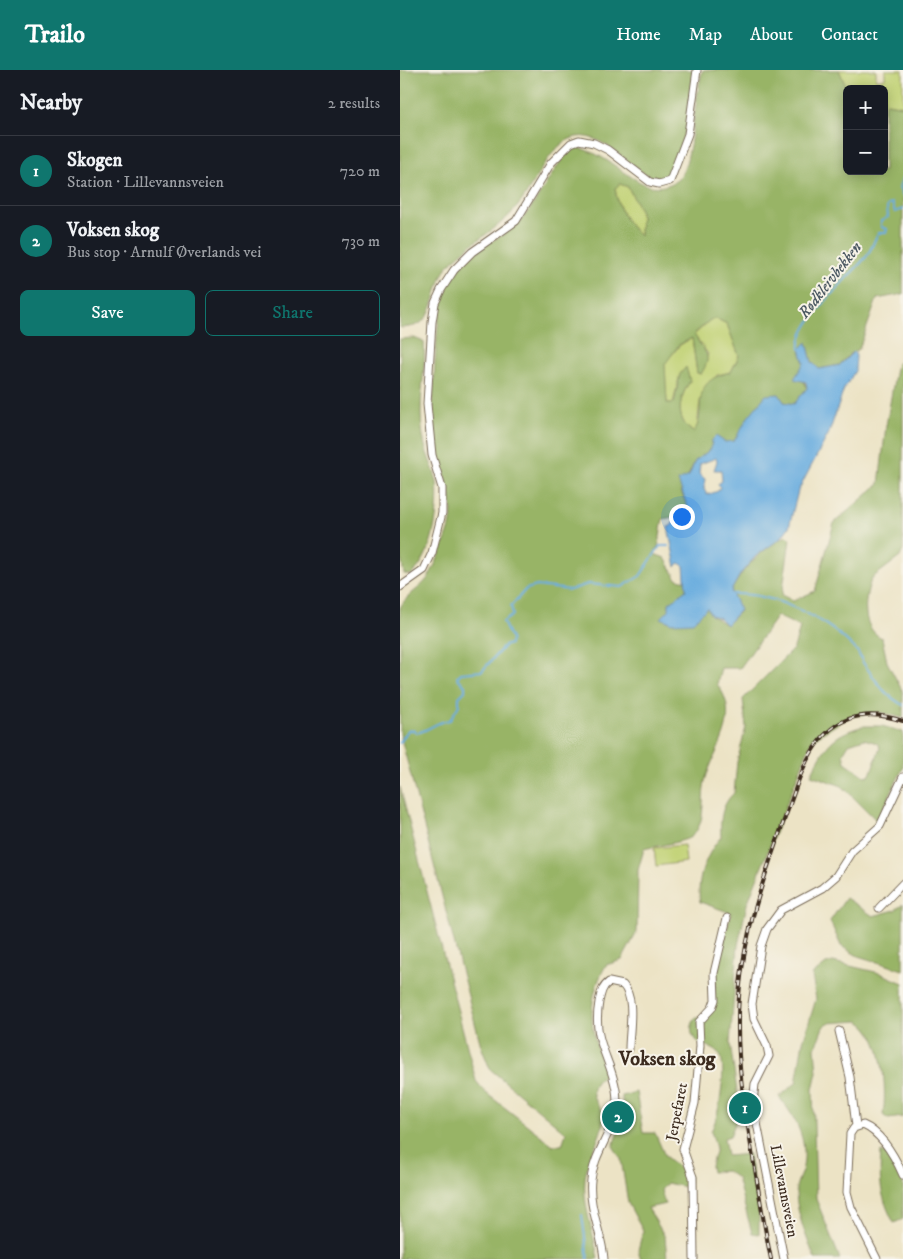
<!DOCTYPE html>
<meta charset="utf-8">
<style>
body{margin:0;font-family:"IM FELL DW Pica",serif;background:#20242c;color:#f1f3f6}
.controls{position:absolute;right:15px;top:15px;display:grid;overflow:hidden;border-radius:8px;box-shadow:0 2px 12px #0003}
.controls button{width:45px;height:45px;display:grid;place-items:center;padding:0;border:0;border-bottom:1px solid #363941;background:#171b24;color:#f1f3f6;font:25px sans-serif}
.you{position:absolute;left:281px;top:446px;width:18px;height:18px;margin:-12px;border:4px solid #fff;border-radius:50%;background:#1a73e8;box-shadow:0 0 0 8px #1a73e833}
.badge{display:grid;place-items:center;width:32px;height:32px;border-radius:50%;background:#0f766e;color:#fff;font-size:16px;font-weight:700}
.pin{position:absolute;translate:-50% -50%;border:2px solid #fff;box-shadow:0 1px 5px #0006}
.list{margin:0;padding:0;list-style:none}
h2{display:flex;justify-content:space-between;align-items:center;height:65px;margin:0;padding:0 20px;font-size:21px}
h2 small{font-size:16px;font-weight:400;color:#9ea1a6}
.list li{display:grid;grid-template-columns:32px 1fr auto;gap:15px;align-items:center;box-sizing:border-box;height:70px;padding:0 20px;border-top:1px solid #363941}
.list b{display:block;font-size:19px;white-space:nowrap}
.list p{margin:0;font-size:16px;white-space:nowrap;color:#9ea1a6}
.list em{font-size:16px;font-style:normal;color:#9ea1a6}
.actions{display:flex;gap:10px;padding:15px 20px}
.actions a{flex:1;padding:11px 0;border:1px solid #0f766e;border-radius:8px;text-align:center;font-size:18px;color:#0f766e}
.actions .main{background:#0f766e;color:#fff}
.map{position:relative;flex:none;width:503px;height:1189px;overflow:hidden}
header{display:flex;align-items:center;gap:30px;box-sizing:border-box;height:70px;padding:0 25px;background:#0f766e;color:#fff}
header strong{font-size:24px}
nav{display:flex;gap:28px;margin-inline-start:auto;font-size:18px}
main{display:flex}
aside{flex:1;background:#171b24}
.map>svg:first-child{display:block}
.green{fill:#c1d275;stroke:#7e7e4a}
.forest{fill:#98b466;stroke:#6a6f42;fill-rule:evenodd}
.water{fill:#6aaddf;stroke:#526c7e;fill-rule:evenodd}
.lines{fill:none;stroke-linecap:round;stroke-linejoin:round}
.stream{stroke:#6aaddf;stroke-width:2}
.minor-casing{stroke:#796b58;stroke-width:9}
.minor{stroke:#fff;stroke-width:7}
.rail-casing{stroke:#3b2a1e;stroke-width:4}
.rail{stroke:#f7f3e8;stroke-width:2;stroke-dasharray:5.5;stroke-linecap:butt}
.labels{text-anchor:middle;dominant-baseline:central;stroke-width:4;stroke-linejoin:round;paint-order:stroke}
.street-label{font-size:15px;fill:#3b2a1e;stroke:#f7f3e8}
.water-label{font-size:16px;font-style:italic;fill:#4b5862;stroke:#f7f3e8}
.district-label{font-size:20px;font-weight:bold;fill:#3b2a1e;stroke:#f7f3e8}
</style>
<header>
<strong>Trailo</strong>
<nav><a>Home</a><a>Map</a><a>About</a><a>Contact</a></nav>
</header>
<main>
<aside>
<h2>Nearby<small>2 results</small></h2>
<ul class="list">
<li><span class="badge">1</span><div><b>Skogen</b><p>Station · Lillevannsveien</p></div><em>720 m</em></li>
<li><span class="badge">2</span><div><b>Voksen skog</b><p>Bus stop · Arnulf Øverlands vei</p></div><em>730 m</em></li>
</ul>
<div class="actions"><a class="main">Save</a><a>Share</a></div>
</aside>
<div class="map">
<svg width="503" height="1189" viewBox="0 0 503 1189">
<rect width="100%" height="100%" fill="#f7f3e8"/>
<filter id="ink" filterUnits="userSpaceOnUse"><feTurbulence type="fractalNoise" baseFrequency=".02" numOctaves="2"/><feDisplacementMap in="SourceGraphic" scale="10" xChannelSelector="R" yChannelSelector="G"/><feConvolveMatrix kernelMatrix="1 2 1 2 8 2 1 2 1" color-interpolation-filters="sRGB"/></filter>
<filter id="wash" filterUnits="userSpaceOnUse"><feTurbulence type="fractalNoise" baseFrequency=".0096" numOctaves="4" result="noise"/><feDisplacementMap in="SourceGraphic" scale="20" xChannelSelector="R" yChannelSelector="G"/><feGaussianBlur stdDeviation="1.12" result="paint"/><feColorMatrix in="noise" values="0 0 0 0 0 0 0 0 0 0 0 0 0 0 0 0 0 1.4 0 .05"/><feComposite in="paint" operator="in"/></filter>
<g filter="url(#wash)">
<rect width="100%" height="100%" fill="#ece3c5"/>
<g class="green">
<polygon points="439,0 476,0 476,10 485,8 485,0 503,0 503,36 487,33 484,36 484,19 447,19"/>
<path d="M 220,114 L 228,117 L 241,142 L 240,166 C 226,152 217,138 215,117 Z"/>
<path d="M 317,249 L 327,254 L 339,286 L 331,302 L 317,305 L 300,331 L 297,358 L 293,362 C 274,349 279,328 290,311 L 280,304 L 273,333 L 267,333 L 264,294 L 280,275 L 292,268 L 297,303 L 301,304 L 308,284 L 294,265 L 310,250 Z"/>
<polygon points="284,775 286,792 256,796 254,778"/>
</g>
<g class="forest">
<path d="M 0,0 L 293,0 L 291,42 L 271,105 C 268,106 264,108 260,108 C 237,111 203,54 170,69 C 147,79 133,118 117,137 C 97,161 68,173 48,196 C 34,212 37,246 17,255 C 13,257 6,257 2,258 L 0,257 Z"/>
<path d="M 303,0 L 439,0 L 447,19 L 447,101 L 484,101 L 484,36 L 487,33 L 503,36 L 503,224 L 477,229 L 459,279 L 450,284 L 440,295 L 419,299 L 412,292 L 407,273 L 400,279 L 404,293 L 400,303 L 407,318 L 394,334 L 384,332 L 340,362 L 334,371 L 311,379 L 295,391 L 281,421 L 289,441 L 278,446 L 263,449 C 259,462 262,473 254,484 L 265,488 L 277,509 L 287,511 L 286,521 L 269,533 L 270,540 L 262,548 L 272,553 L 308,538 L 311,545 L 326,555 L 340,541 L 331,521 C 343,499 351,491 370,476 C 377,472 380,468 387,466 L 390,469 L 382,525 L 393,531 L 415,521 L 434,453 L 479,414 L 486,356 L 497,293 L 503,292 L 503,480 L 500,487 L 472,508 C 464,526 460,558 482,568 L 487,592 L 503,622 L 503,648 L 480,642 L 449,647 L 412,670 L 347,834 L 338,875 L 330,973 L 340,1042 L 330,1066 L 324,1068 L 327,1086 L 349,1084 L 359,1144 L 359,1164 L 352,1163 L 337,1108 L 327,1101 L 312,1102 L 311,1096 L 316,1078 L 311,1061 C 319,1048 326,1002 321,987 C 317,973 280,977 295,948 L 303,948 L 313,939 L 316,904 L 331,843 L 300,832 C 296,810 306,784 321,767 C 320,750 321,735 334,723 L 337,692 L 346,657 L 343,629 L 394,578 L 400,557 L 377,546 L 340,598 L 321,598 L 317,614 C 343,648 314,678 305,711 C 301,729 307,752 292,766 C 286,772 255,776 244,779 L 238,800 L 237,862 L 222,890 L 206,895 C 184,934 191,965 206,1004 C 185,1016 192,1028 204,1044 C 202,1070 188,1085 185,1108 C 182,1134 194,1163 198,1189 L 0,1189 L 0,717 L 76,1011 L 86,1023 L 153,1075 L 162,1075 L 166,1063 L 90,999 L 81,976 L 0,664 L 0,538 C 6,525 20,519 28,508 C 35,496 49,465 51,452 C 56,419 35,390 33,357 C 32,335 34,314 35,292 C 39,248 37,215 74,182 C 86,172 103,167 115,156 C 138,136 150,99 173,77 C 202,81 219,102 244,114 C 255,119 271,117 279,108 C 293,93 294,24 303,0 ZM 220,114 L 228,117 L 241,142 L 240,166 C 226,153 217,137 215,118 ZM 317,249 L 327,254 L 339,286 L 331,302 C 284,312 310,344 293,362 C 274,349 279,328 290,311 L 286,297 L 280,304 L 274,333 L 267,333 L 265,294 L 279,275 L 292,268 L 297,303 L 301,304 C 314,284 304,283 294,264 L 310,250 Z"/>
<path d="M 14,268 L 24,272 C 26,295 21,318 21,341 C 21,354 23,371 27,383 C 30,392 35,402 37,412 C 40,439 33,487 11,505 L 4,504 L 0,482 L 0,269 Z"/>
<path d="M 464,656 L 482,656 L 503,662 L 503,698 L 477,751 L 442,716 L 411,705 C 426,675 431,665 464,656 ZM 464,669 L 477,673 L 480,678 L 470,705 L 465,706 L 445,692 L 443,684 L 449,674 Z"/>
<polygon points="446,828 473,846 495,840 503,834 503,900 458,886 441,876 430,851"/>
<path d="M 433,892 L 480,903 L 503,913 L 503,1047 L 488,1049 L 483,1045 C 487,1020 484,965 459,951 L 428,953 L 423,957 L 415,978 L 417,1002 L 413,1019 L 416,1129 L 440,1189 L 415,1189 C 407,1168 397,1146 396,1123 C 395,1114 401,1106 403,1097 C 408,1070 396,1048 379,1027 L 396,1013 L 403,972 L 416,929 L 412,905 L 426,894 Z"/>
<polygon points="236,1022 243,1063 255,1063 265,1086 289,1106 289,1118 267,1113 261,1120 265,1134 248,1138 265,1167 267,1189 241,1189 238,1180 243,1161 228,1133 221,1089 213,1076 223,1048 222,1026"/>
<path d="M 481,1082 L 488,1085 L 503,1113 L 503,1149 L 494,1153 C 480,1126 479,1111 481,1082 Z"/>
</g>
<path class="water" d="M 407,272 L 412,292 L 419,299 L 440,295 L 454,281 L 456,286 L 455,301 L 444,319 L 429,363 L 398,421 L 389,457 L 381,468 L 356,486 L 341,503 L 331,521 L 340,540 L 326,555 L 319,548 L 311,545 L 307,538 L 293,552 L 272,553 L 261,548 L 269,540 L 269,533 L 286,520 L 284,496 L 279,493 L 276,497 L 268,457 L 271,456 L 278,446 L 289,441 L 278,411 L 289,406 L 295,391 L 311,379 L 312,370 L 316,366 L 325,372 L 334,371 L 348,347 L 366,325 L 379,324 L 384,332 L 394,334 L 407,318 L 406,312 L 394,309 L 404,293 L 400,279 ZM 316,388 L 317,391 L 314,400 L 321,400 L 322,411 L 318,414 L 320,418 L 318,421 L 307,425 L 304,419 L 305,409 L 299,404 L 300,394 Z"/>
<g class="lines">
<g class="stream">
<polyline points="503,106 499,118 503,126"/>
<path d="M 400,279 C 395,256 451,205 466,187 C 471,181 474,171 478,163 L 486,163 L 487,159 L 481,157 L 481,151 L 488,147 L 487,136 L 492,133 L 495,142 L 503,139"/>
<path d="M 333,524 C 374,522 429,550 457,581 C 460,585 461,590 464,594 C 478,613 482,623 503,635"/>
<path d="M 0,673 L 8,660 L 13,660 L 16,663 C 31,660 34,652 50,650 L 59,635 L 59,627 L 65,621 L 65,616 L 57,607 L 61,603 L 82,601 L 104,576 L 110,574 L 111,569 L 103,552 L 113,545 L 111,536 L 126,519 L 137,516 L 170,520 L 188,514 L 222,517 L 240,506 L 260,476 L 268,476"/>
<polyline points="182,1145 188,1189"/>
</g>
</g>
</g>
<g filter="url(#ink)">
<g class="lines">
<defs>
<g id="minor">
<polyline points="0,517 24,500 32,483 42,443 42,418 32,385 27,334 32,252 35,233 41,220 54,200 72,182 116,151 151,93 171,73 179,70 194,73 208,80 250,112 259,114 270,111 288,64 297,0"/>
<polyline points="479,838 503,813"/>
<polyline points="439,961 450,1007 456,1056"/>
<path d="M 204,1189 C 202,1163 188,1137 191,1110 C 194,1078 222,1054 216,1020 C 210,985 192,972 199,932 C 201,923 202,917 209,912 L 223,915 C 236,929 229,960 229,979"/>
<polyline points="294,1189 293,1107 283,1079 295,1033 300,976 299,952 312,938 315,930 314,903 327,848"/>
<polyline points="384,1189 353,1033 355,1014 369,986 367,976 354,949 352,934 361,876 367,859 381,840 422,818 436,806 452,781 480,756 503,707"/>
<path d="M 477,1189 L 451,1137 L 447,1122 L 450,1064 L 454,1058 L 463,1055 C 482,1063 495,1087 503,1105"/>
</g>
</defs>
<use href="#minor" class="minor-casing"/>
<use href="#minor" class="minor"/>
<defs>
<path id="rail" d="M 371,1189 C 364,1156 359,1122 353,1088 C 346,1045 338,1002 338,957 C 337,882 361,814 386,745 C 397,716 406,679 431,659 C 452,642 479,643 503,651"/>
</defs>
<use href="#rail" class="rail-casing"/>
<use href="#rail" class="rail"/>
</g>
</g>
<g class="labels">
<g class="street-label">
<text transform="translate(277 1042) rotate(-79)">Jerpefaret</text>
<text transform="translate(384 1121) rotate(79)">Lillevannsveien</text>
</g>
<g class="water-label">
<text transform="translate(430 210) rotate(-52)">Rødkleivbekken</text>
</g>
<g class="district-label">
<text x="267" y="989">Voksen skog</text>
</g>
</g>
</svg>
<div class="controls">
<button>+</button>
<button>−</button>
</div>
<div class="you"></div>
<div class="pin badge" style="left:345px;top:1038px">1</div>
<div class="pin badge" style="left:218px;top:1047px">2</div>
</div>
</main>
